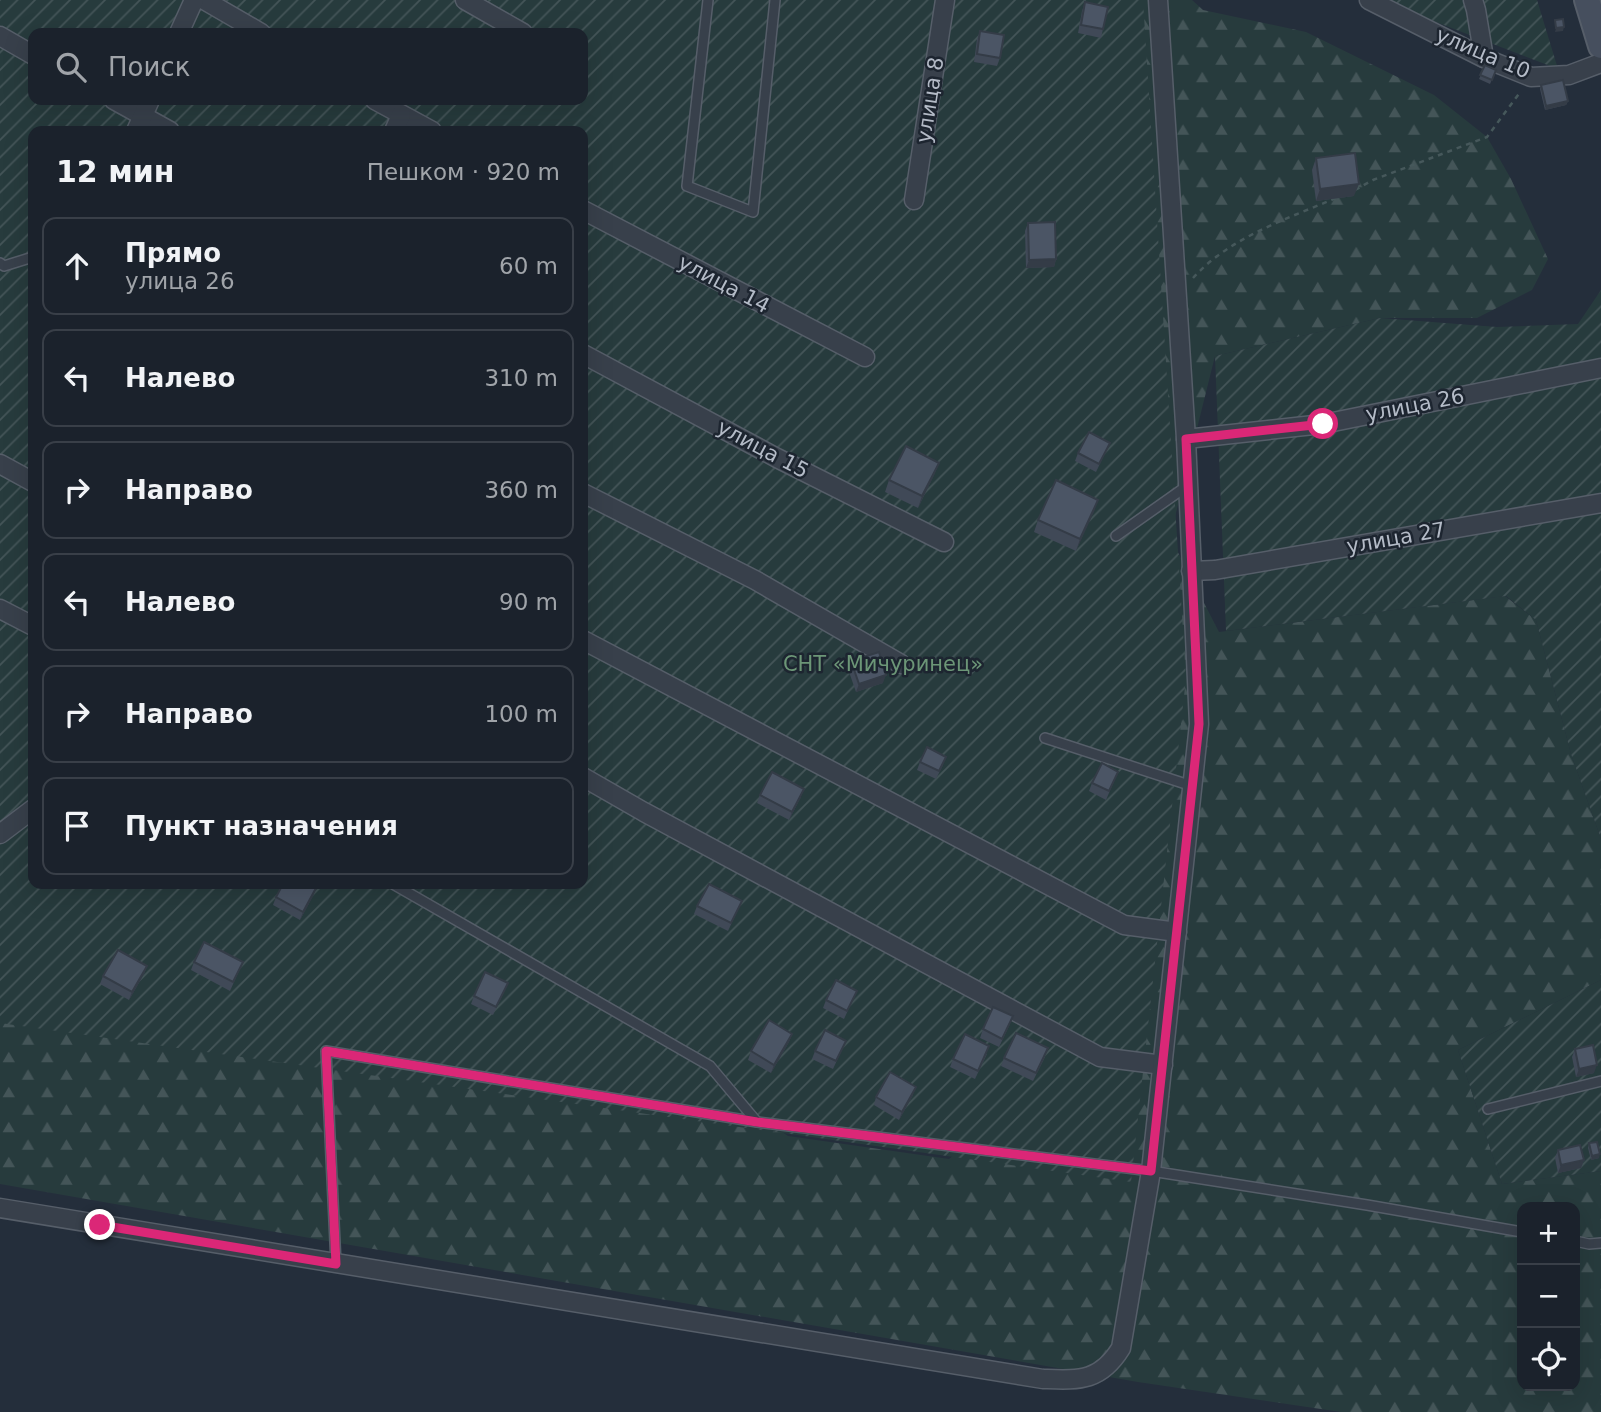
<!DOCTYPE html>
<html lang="ru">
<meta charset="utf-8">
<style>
body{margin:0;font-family:"DejaVu Sans",sans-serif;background:#282f38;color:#f1f3f6}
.controls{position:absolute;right:21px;bottom:21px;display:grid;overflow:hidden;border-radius:14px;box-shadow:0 7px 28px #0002}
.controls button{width:63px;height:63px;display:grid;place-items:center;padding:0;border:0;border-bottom:2px solid #393f48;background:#1b222c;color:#f1f3f6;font:35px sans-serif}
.stop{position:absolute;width:21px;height:21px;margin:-16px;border:5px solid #db2777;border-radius:50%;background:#fff}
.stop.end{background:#db2777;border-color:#fff;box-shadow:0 2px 7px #0008}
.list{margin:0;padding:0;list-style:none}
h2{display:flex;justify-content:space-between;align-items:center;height:91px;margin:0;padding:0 28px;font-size:30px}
h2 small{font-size:23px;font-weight:400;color:#a0a4a9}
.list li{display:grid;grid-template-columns:46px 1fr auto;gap:21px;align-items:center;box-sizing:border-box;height:98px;margin:0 14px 14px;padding:0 14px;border:2px solid #393f48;border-radius:14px}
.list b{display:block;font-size:26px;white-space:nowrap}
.list p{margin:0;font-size:23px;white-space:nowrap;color:#a0a4a9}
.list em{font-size:23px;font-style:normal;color:#a0a4a9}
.icon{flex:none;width:38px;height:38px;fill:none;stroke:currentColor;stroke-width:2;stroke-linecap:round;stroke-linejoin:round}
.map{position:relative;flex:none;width:1601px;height:1412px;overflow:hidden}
.search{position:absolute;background:#1b222c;box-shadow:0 7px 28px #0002;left:28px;top:28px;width:560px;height:77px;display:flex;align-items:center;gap:18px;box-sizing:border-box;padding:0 24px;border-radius:14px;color:#a0a4a9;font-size:26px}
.panel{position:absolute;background:#1b222c;box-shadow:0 7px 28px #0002;left:28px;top:126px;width:560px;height:763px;border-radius:14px}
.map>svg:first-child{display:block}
.forest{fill:url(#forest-firs);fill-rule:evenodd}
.garden{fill:url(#garden-furrows);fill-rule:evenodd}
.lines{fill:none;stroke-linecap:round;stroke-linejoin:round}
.lane-casing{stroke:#565e69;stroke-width:12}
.street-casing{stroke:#565e69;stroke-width:21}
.secondary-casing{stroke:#565e69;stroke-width:28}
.path{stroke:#46585b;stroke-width:2.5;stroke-dasharray:5 5;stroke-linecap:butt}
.lane{stroke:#38404b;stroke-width:9}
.street{stroke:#38404b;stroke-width:18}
.secondary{stroke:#464f5e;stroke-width:24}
.wall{fill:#404957}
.shaded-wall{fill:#343c47}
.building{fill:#4b5565;stroke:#343c47;stroke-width:2}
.route{stroke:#db2777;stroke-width:9}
.labels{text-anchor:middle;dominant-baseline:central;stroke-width:5;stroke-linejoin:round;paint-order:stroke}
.street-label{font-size:21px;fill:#b4bbc7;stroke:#1d2530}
.park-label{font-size:21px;fill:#6c9677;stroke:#1d2530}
</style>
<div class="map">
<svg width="1601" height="1412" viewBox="0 0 1601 1412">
<defs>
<pattern id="forest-firs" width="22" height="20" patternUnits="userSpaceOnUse" patternTransform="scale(1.75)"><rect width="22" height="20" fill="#273b3d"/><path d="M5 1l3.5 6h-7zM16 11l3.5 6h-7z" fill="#445558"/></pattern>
<pattern id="garden-furrows" width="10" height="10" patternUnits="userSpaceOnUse" patternTransform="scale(1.75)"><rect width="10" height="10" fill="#273b3d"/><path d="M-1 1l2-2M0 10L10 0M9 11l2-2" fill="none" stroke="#445558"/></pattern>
</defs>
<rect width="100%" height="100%" fill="#242e3b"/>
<path class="forest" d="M 942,0 L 1192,0 L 1203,10 L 1306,32 L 1434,95 L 1487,137 L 1511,179 L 1548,259 L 1532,290 L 1477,318 L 1380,318 L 1215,356 L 1170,537 L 1219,632 L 1505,596 L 1536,620 L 1571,754 L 1601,839 L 1601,980 L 1458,1050 L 1502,1184 L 1601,1171 L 1601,1412 L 1341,1412 L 1138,1382 L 0,1184 L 0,811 L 33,884 L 583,884 L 615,1020 L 788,1136 L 949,1159 L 1079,1053 ZM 1522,1207 L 1575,1207 L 1575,1386 L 1522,1386 Z"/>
<g class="garden">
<path d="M 0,0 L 1143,0 L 1186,678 L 1131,1182 L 0,1023 ZM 33,33 L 583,33 L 583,100 L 33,100 ZM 33,131 L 583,131 L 583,884 L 33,884 Z"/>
<polygon points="1379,0 1537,0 1558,69"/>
<polygon points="1601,290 1601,839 1571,754 1536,620 1506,596 1226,631 1215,356 1380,318 1497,327 1578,324"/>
<polygon points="1601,980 1601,1171 1502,1184 1458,1050"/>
</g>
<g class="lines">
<defs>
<g id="lane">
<polyline points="708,0 687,186 753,212 775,0"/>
<polyline points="0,263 4,266 33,257"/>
<polyline points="1116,536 1187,486"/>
<polyline points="1045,738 1192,786"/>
<polyline points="393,884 710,1066 757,1122"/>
<polyline points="1488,1109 1601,1081"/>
<polyline points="1575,1241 1589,1244 1601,1243"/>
<polyline points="336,1264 326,1051 757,1122 1151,1171 1367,1205 1522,1232"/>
</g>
<g id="street">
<polyline points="204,0 261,33"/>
<polyline points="465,0 523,33"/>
<polyline points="1369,0 1484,58 1531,77 1569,75 1601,63"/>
<polyline points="1473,0 1476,10 1484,58"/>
<polyline points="179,33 194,0"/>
<polyline points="0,36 33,55"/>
<polyline points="114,100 170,131"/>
<polyline points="375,100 432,131"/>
<polyline points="136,131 150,100"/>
<polyline points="394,131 401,115"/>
<polyline points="914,200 945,0"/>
<polyline points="583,210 865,357"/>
<polyline points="583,354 777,458 944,542"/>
<polyline points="1186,439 1323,424 1601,368"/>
<polyline points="0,464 33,482"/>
<polyline points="583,493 755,580 901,664"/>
<polyline points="1191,571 1215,570 1601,503"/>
<polyline points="0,609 33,626"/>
<polyline points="583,640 1124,925 1177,932"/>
<polyline points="583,777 644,812 1100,1057 1163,1065"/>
<polyline points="0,834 33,809"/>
<path d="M 0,1208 L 1043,1379 C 1079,1380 1100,1382 1121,1348 L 1151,1171 L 1199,724 L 1186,439 L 1158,0"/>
</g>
<polyline id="secondary" points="1587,0 1601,46"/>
</defs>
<use href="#lane" class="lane-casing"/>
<use href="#street" class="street-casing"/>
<use href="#secondary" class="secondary-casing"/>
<g class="path">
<polyline points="1355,190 1373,180 1487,137 1521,91"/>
<path d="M 1193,278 C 1230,237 1287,219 1336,198"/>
</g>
<use href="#lane" class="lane"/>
<use href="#street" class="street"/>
<use href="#secondary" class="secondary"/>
</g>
<g class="wall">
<polygon points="1085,2 1103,29 1101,38 1078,33 1082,11"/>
<polygon points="980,31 1000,58 997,66 974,62 977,39"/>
<polygon points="1485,65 1496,70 1490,84 1479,79"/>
<polygon points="1541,85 1568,101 1566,105 1545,110 1540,89"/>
<polygon points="1316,158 1354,196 1316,201 1312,170"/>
<polygon points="1028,223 1056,259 1054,267 1026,268 1025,231"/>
<polygon points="1110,443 1096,472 1075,461 1078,453"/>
<polygon points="939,463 934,475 918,508 885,492 889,480"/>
<polygon points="1098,500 1076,551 1034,532 1038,520"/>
<polygon points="851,661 883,683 856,692 848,669"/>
<polygon points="920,762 943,765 936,779 917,770"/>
<polygon points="1118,772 1106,800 1089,791 1092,783"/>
<polygon points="760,795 801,797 789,820 757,803"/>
<polygon points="316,888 313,896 300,920 273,905 276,897"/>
<polygon points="742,901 728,931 694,914 697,906"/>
<polygon points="194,962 243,962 230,991 191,970"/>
<polygon points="147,966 144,974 129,1000 100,984 103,976"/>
<polygon points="508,983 493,1015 471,1004 474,996"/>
<polygon points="857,991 844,1019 823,1008 826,1000"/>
<polygon points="1010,1024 999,1047 980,1038 983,1029"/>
<polygon points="792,1034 789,1042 771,1073 748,1060 751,1051"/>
<polygon points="846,1041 833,1069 812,1059 815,1051"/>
<polygon points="1575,1049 1594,1073 1576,1077 1572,1057"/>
<polygon points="987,1054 975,1079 950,1067 953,1059"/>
<polygon points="1045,1057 1033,1081 1001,1066 1004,1058"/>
<polygon points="913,1095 899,1120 874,1105 876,1097"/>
<polygon points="1589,1143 1599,1158 1591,1160 1588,1148"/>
<polygon points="1558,1150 1584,1160 1581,1168 1558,1173 1555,1158"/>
</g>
<g class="shaded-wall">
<polygon points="1564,27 1563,31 1555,32 1556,28"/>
<polygon points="1568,101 1566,105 1545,110 1546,106"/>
<polygon points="1359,184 1354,196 1316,201 1320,189"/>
<polygon points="1056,259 1054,267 1026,268 1029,260"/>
<polygon points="939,463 934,475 918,508 922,496"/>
<polygon points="1098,500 1094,512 1076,551 1080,539"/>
<polygon points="886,675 883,683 856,692 859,684"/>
<polygon points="804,789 801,797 789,820 792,812"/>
<polygon points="316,888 313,896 300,920 303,912"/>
<polygon points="147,966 144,974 129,1000 132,992"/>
<polygon points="792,1034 789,1042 771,1073 774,1065"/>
<polygon points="1597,1065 1594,1073 1576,1077 1579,1069"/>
<polygon points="916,1087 913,1095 899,1120 902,1112"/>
<polygon points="1600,1154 1599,1158 1591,1160 1592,1156"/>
<polygon points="1584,1160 1581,1168 1558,1173 1561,1165"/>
</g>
<g class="building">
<polygon points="1085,2 1108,7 1103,29 1081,25"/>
<polygon points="1563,19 1564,27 1556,28 1555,20"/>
<polygon points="980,31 1004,35 1000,58 977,54"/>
<polygon points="1485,65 1496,70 1492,80 1480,75"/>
<polygon points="1563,80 1568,101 1546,106 1541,85"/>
<polygon points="1355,153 1359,184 1320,189 1316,158"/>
<polygon points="1055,222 1056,259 1029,260 1028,223"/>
<polygon points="1089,432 1110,443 1099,464 1078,453"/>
<polygon points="906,446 939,463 922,496 889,480"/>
<polygon points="1056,480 1098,500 1080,539 1038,520"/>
<polygon points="879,652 886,675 859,684 851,661"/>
<polygon points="927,747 946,757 939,771 920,762"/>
<polygon points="1102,763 1118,772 1109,791 1092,783"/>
<polygon points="772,772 804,789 792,812 760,795"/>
<polygon points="283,884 308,884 316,888 303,912 276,897"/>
<polygon points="709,884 742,901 731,923 697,906"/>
<polygon points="204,942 243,962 233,982 194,962"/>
<polygon points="118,950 147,966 132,992 103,976"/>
<polygon points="485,972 508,983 496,1007 474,996"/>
<polygon points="836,980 857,991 847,1011 826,1000"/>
<polygon points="993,1007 1013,1016 1002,1039 983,1029"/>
<polygon points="769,1020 792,1034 774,1065 751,1051"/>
<polygon points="825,1030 846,1041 836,1061 815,1051"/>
<polygon points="1016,1033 1048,1048 1036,1073 1004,1058"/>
<polygon points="965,1034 989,1046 978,1071 953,1059"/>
<polygon points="1593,1045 1597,1065 1579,1069 1575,1049"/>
<polygon points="890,1072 916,1087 902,1112 876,1097"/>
<polygon points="1597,1142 1600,1154 1592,1156 1589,1143"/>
<polygon points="1580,1145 1584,1160 1561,1165 1558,1150"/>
</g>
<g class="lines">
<polyline class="route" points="100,1225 336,1264 326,1051 757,1122 1151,1171 1199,724 1186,439 1323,424"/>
</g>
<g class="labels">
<g class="street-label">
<text transform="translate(1483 53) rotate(23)">улица 10</text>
<text transform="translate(930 100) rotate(-81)">улица 8</text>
<text transform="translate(724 284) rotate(28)">улица 14</text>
<text transform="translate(1415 405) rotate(-11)">улица 26</text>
<text transform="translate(763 449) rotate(28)">улица 15</text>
<text transform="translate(1396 538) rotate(-10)">улица 27</text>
</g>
<g class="park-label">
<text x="883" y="664">СНТ «Мичуринец»</text>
</g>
</g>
</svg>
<div class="controls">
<button>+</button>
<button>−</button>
<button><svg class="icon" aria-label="locate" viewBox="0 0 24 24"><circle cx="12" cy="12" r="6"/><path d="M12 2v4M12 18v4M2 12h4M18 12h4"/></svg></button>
</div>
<div class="stop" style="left:1323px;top:424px"></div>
<div class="stop end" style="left:100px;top:1225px"></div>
<div class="search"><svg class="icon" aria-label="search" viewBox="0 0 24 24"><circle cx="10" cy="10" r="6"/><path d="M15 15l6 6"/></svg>Поиск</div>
<section class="panel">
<h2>12 мин<small>Пешком · 920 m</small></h2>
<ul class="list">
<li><svg class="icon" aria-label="ahead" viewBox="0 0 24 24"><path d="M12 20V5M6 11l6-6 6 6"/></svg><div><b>Прямо</b><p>улица 26</p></div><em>60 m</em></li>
<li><svg class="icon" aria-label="left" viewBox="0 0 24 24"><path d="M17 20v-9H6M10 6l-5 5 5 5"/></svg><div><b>Налево</b></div><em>310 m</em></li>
<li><svg class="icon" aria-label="right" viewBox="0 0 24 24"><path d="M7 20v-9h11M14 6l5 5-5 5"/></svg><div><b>Направо</b></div><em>360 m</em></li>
<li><svg class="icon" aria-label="left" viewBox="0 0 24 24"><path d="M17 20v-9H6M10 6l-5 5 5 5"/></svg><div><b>Налево</b></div><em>90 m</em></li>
<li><svg class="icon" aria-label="right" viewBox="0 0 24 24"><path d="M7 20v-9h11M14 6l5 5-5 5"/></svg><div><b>Направо</b></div><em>100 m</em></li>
<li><svg class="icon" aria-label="arrive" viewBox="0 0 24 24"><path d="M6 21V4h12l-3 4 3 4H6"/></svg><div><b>Пункт назначения</b></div></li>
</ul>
</section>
</div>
